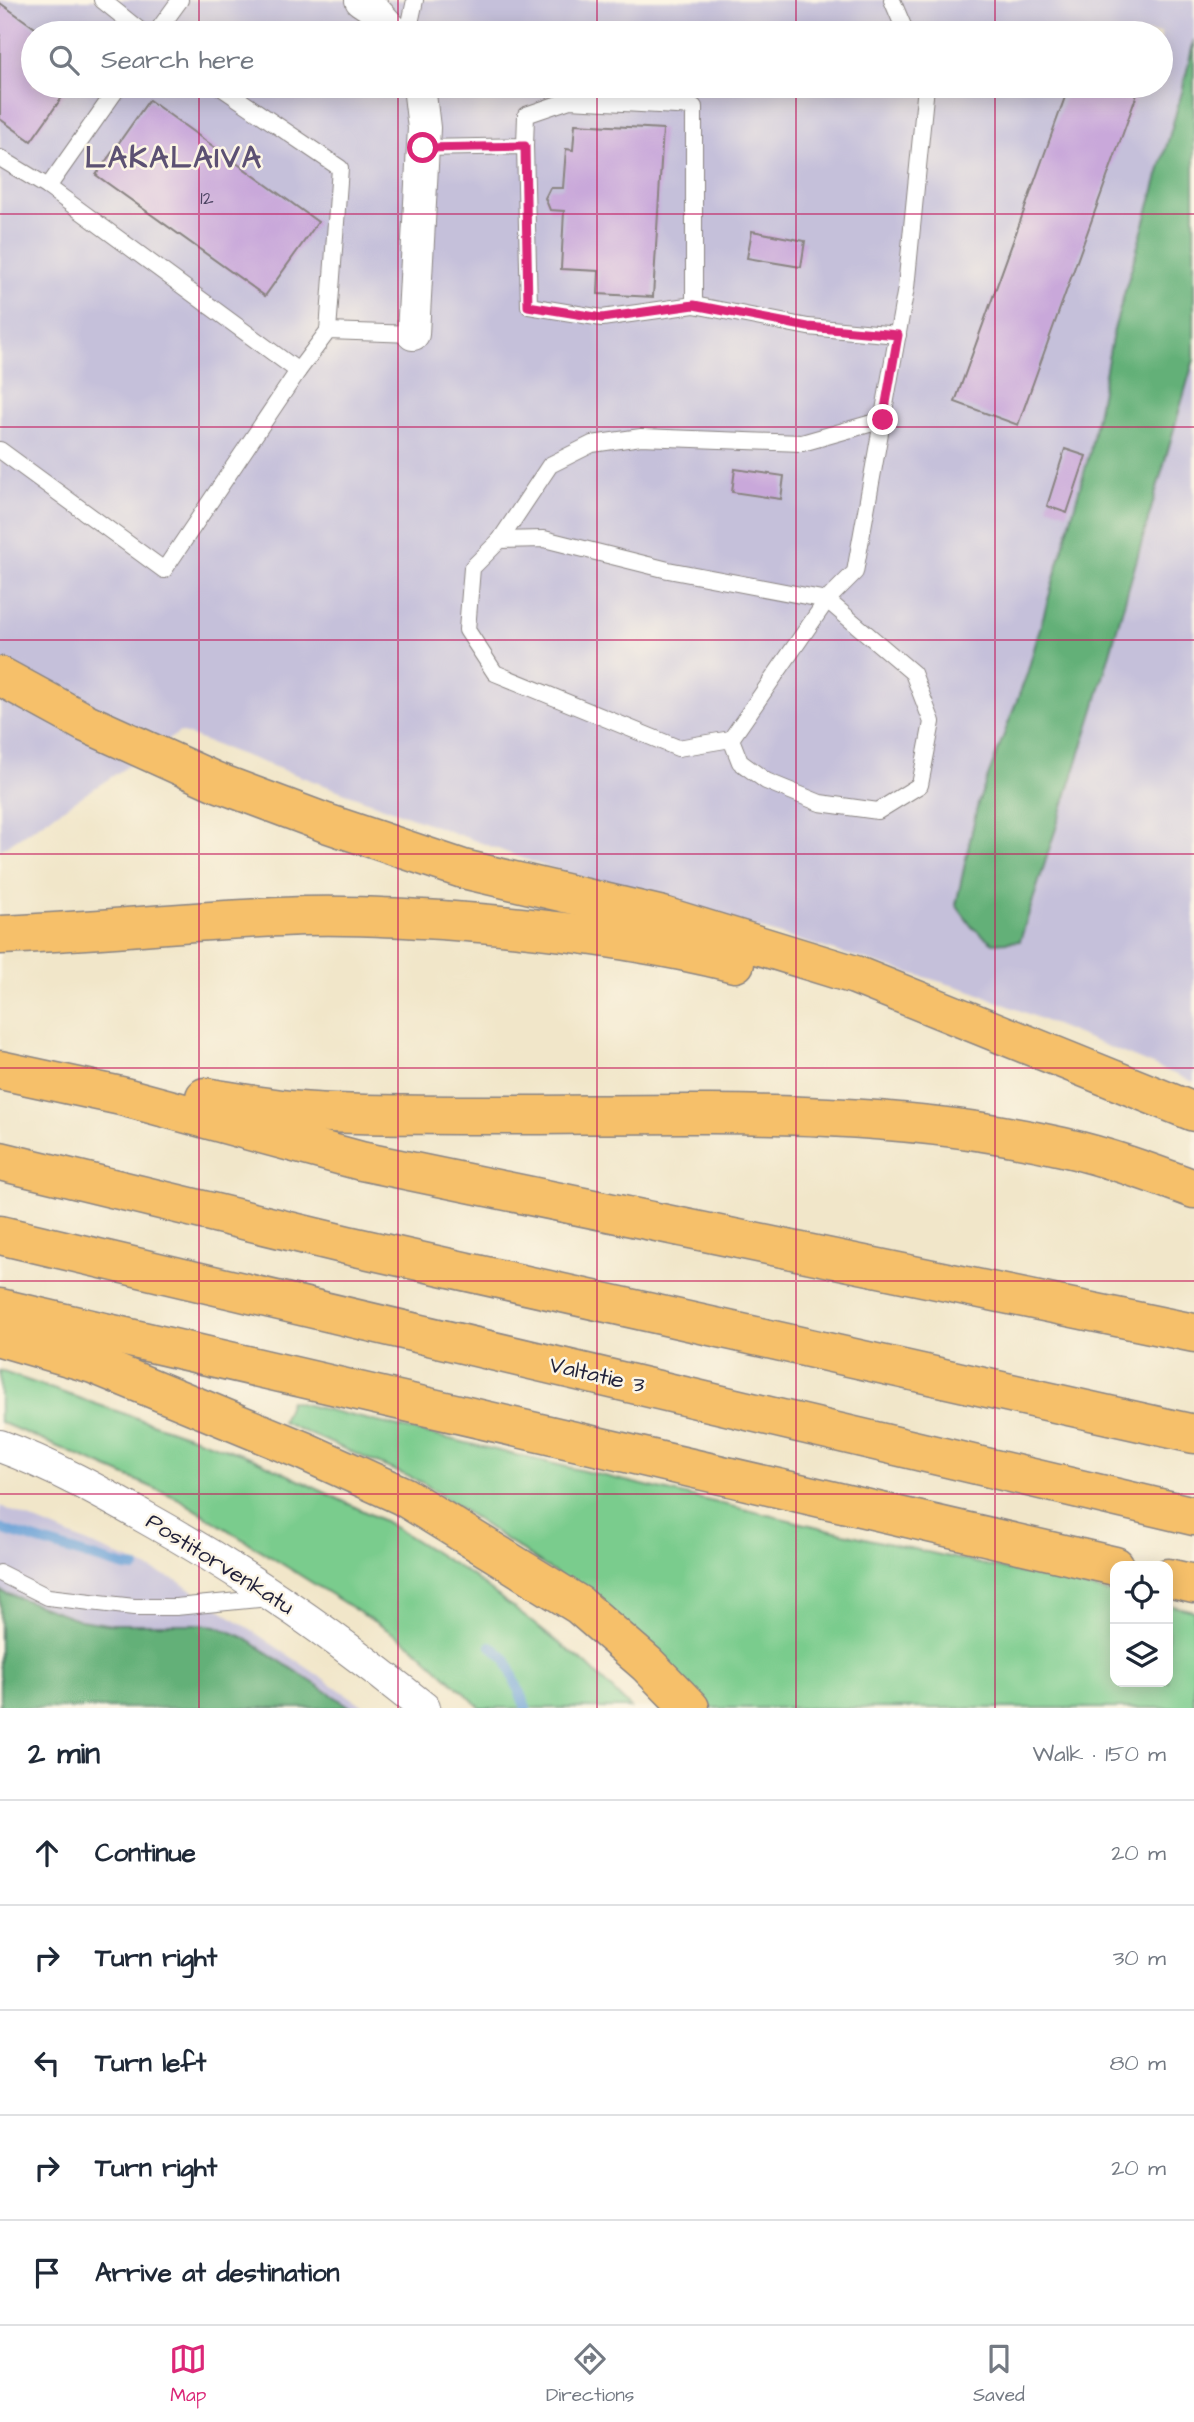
<!DOCTYPE html>
<meta charset="utf-8">
<style>
body{margin:0;font-family:"Architects Daughter",sans-serif;background:#f2f2f3;color:#1f2937}
.controls{position:absolute;right:21px;bottom:21px;display:grid;overflow:hidden;border-radius:14px;box-shadow:0 4px 18px #0003}
.controls button{width:63px;height:63px;display:grid;place-items:center;padding:0;border:0;border-bottom:2px solid #e0e1e3;background:#fff;color:#1f2937;font:35px sans-serif}
.stop{position:absolute;width:21px;height:21px;margin:-16px;border:5px solid #db2777;border-radius:50%;background:#fff}
.stop.end{background:#db2777;border-color:#fff;box-shadow:0 2px 7px #0008}
.list{margin:0;padding:0;list-style:none}
h2{display:flex;justify-content:space-between;align-items:center;height:91px;margin:0;padding:0 28px;font-size:30px}
h2 small{font-size:23px;font-weight:400;color:#747a83}
.list li{display:grid;grid-template-columns:46px 1fr auto;gap:21px;align-items:center;box-sizing:border-box;height:105px;padding:0 28px;border-top:2px solid #e0e1e3}
.list b{display:block;font-size:26px;white-space:nowrap}
.list em{font-size:23px;font-style:normal;color:#747a83}
.icon{flex:none;width:38px;height:38px;fill:none;stroke:currentColor;stroke-width:2;stroke-linecap:round;stroke-linejoin:round}
.map{position:relative;flex:none;width:1194px;height:1708px;overflow:hidden}
.search{position:absolute;background:#fff;box-shadow:0 4px 18px #0003;left:21px;right:21px;top:21px;height:77px;display:flex;align-items:center;gap:18px;box-sizing:border-box;padding:0 24px;border-radius:38px;color:#747a83;font-size:26px}
.sheet{height:616px;background:#fff}
nav{display:flex;justify-content:space-around;align-items:center;box-sizing:border-box;height:98px;border-top:2px solid #e0e1e3;background:#fff;font-size:19px;color:#747a83}
nav a{display:grid;justify-items:center;gap:4px}
nav .on{color:#db2777}
.map>svg:first-child{display:block}
.industrial{fill:#c5c0da;fill-rule:evenodd}
.green{fill:#7acc8d;stroke:#4e7764;stroke-width:2}
.forest{fill:#63b078;stroke:#42695a;stroke-width:2}
.lines{fill:none;stroke-linecap:round;stroke-linejoin:round}
.stream{stroke:#69a0d7;stroke-width:10}
.building{fill:#c9a8da}
.service-casing{stroke:#8a8482;stroke-width:18}
.minor-casing{stroke:#8a8482;stroke-width:34}
.motorway-casing{stroke:#8a8482;stroke-width:41}
.service{stroke:#fff;stroke-width:16}
.minor{stroke:#fff;stroke-width:32}
.motorway{stroke:#f6c06b;stroke-width:38}
.route{stroke:#db2777;stroke-width:9}
.grid{fill:none;stroke:#c2185b;stroke-width:2;stroke-opacity:0.55}
.labels{text-anchor:middle;dominant-baseline:central;stroke-width:5;stroke-linejoin:round;paint-order:stroke}
.number-label{font-size:19px;fill:#4c4463}
.street-label{font-size:23px;fill:#22223b;stroke:#fcf5e5}
.district-label{font-size:30px;font-weight:bold;letter-spacing:2px;fill:#5c5173;stroke:#fcf5e5}
</style>
<div class="map">
<svg width="1194" height="1708" viewBox="0 0 1194 1708">
<rect width="100%" height="100%" fill="#fcf5e5"/>
<filter id="ink" filterUnits="userSpaceOnUse"><feTurbulence type="fractalNoise" baseFrequency=".0143" numOctaves="2"/><feDisplacementMap in="SourceGraphic" scale="14" xChannelSelector="R" yChannelSelector="G"/><feConvolveMatrix kernelMatrix="1 2 1 2 8 2 1 2 1" color-interpolation-filters="sRGB"/></filter>
<filter id="wash" filterUnits="userSpaceOnUse"><feTurbulence type="fractalNoise" baseFrequency=".00686" numOctaves="4" result="noise"/><feDisplacementMap in="SourceGraphic" scale="28" xChannelSelector="R" yChannelSelector="G"/><feGaussianBlur stdDeviation="1.57" result="paint"/><feColorMatrix in="noise" values="0 0 0 0 0 0 0 0 0 0 0 0 0 0 0 0 0 1.4 0 .05"/><feComposite in="paint" operator="in"/></filter>
<g filter="url(#wash)">
<rect width="100%" height="100%" fill="#f1e6c9"/>
<g class="industrial">
<path d="M 0,0 L 1194,0 L 1194,1082 L 972,991 L 541,865 L 180,732 L 0,850 ZM 33,33 L 1161,33 L 1161,86 L 33,86 Z"/>
<polygon points="0,1506 178,1581 367,1708 0,1708"/>
</g>
<g class="green">
<polygon points="0,1371 253,1458 384,1521 471,1575 587,1665 631,1708 481,1708 413,1646 177,1498 0,1422"/>
<polygon points="290,1401 873,1540 1115,1594 1115,1682 1168,1682 1168,1605 1194,1611 1194,1708 707,1708 583,1592 423,1483 282,1422"/>
</g>
<g class="forest">
<polygon points="1194,40 1194,359 1094,709 1020,941 993,943 972,927 956,905 978,803 1027,674 1090,452 1113,333 1182,92"/>
<polygon points="0,1591 80,1620 107,1624 197,1624 216,1626 243,1637 352,1708 0,1708"/>
</g>
<g class="lines">
<g class="stream">
<polyline points="0,1529 125,1567 135,1568"/>
<polyline points="491,1646 506,1659 526,1708"/>
</g>
</g>
<g id="blocks">
<g class="building">
<polygon points="0,3 42,33 33,33 33,86 70,86 31,141 0,119"/>
<polygon points="1069,86 1140,86 1018,425 955,402"/>
<polygon points="149,100 318,222 265,296 96,175"/>
<polygon points="575,124 663,129 653,297 598,294 599,271 561,269 564,211 550,210 545,198 550,188 563,188 566,149 573,150"/>
<polygon points="752,231 805,241 801,267 747,258"/>
<polygon points="1065,449 1086,456 1067,513 1047,506"/>
<polygon points="735,469 784,476 781,499 732,492"/>
</g>
</g>
</g>
<g filter="url(#ink)">
<use href="#blocks" fill-opacity="0" stroke="#8a8482" stroke-width="2"/>
<g class="lines">
<defs>
<g id="service">
<polyline points="102,0 143,33"/>
<polyline points="892,0 906,33"/>
<polyline points="156,33 180,0"/>
<polyline points="408,33 415,0"/>
<polyline points="219,86 340,168 328,331"/>
<polyline points="423,148 525,146 529,306 602,318 694,305 694,107 570,100 526,115 525,146"/>
<polyline points="0,158 48,187 119,86"/>
<polyline points="48,187 298,371 328,331 413,334"/>
<polyline points="694,305 808,327 898,335"/>
<polyline points="0,450 164,570 298,371"/>
<polyline points="500,540 550,465 592,444 641,437 802,443 883,420"/>
<polyline points="731,739 740,762 766,781 820,803 878,811 920,785 932,722 913,673 827,600 668,570 544,539 500,540 472,568 467,630 495,673 678,748 731,739 827,600 855,572 906,288 926,86"/>
<polyline points="0,1573 48,1597 134,1607 176,1607 270,1598"/>
</g>
<g id="minor">
<polyline points="361,0 370,6 395,33"/>
<polyline points="413,334 424,128 419,86"/>
<path d="M 0,1446 C 52,1465 100,1492 148,1519 C 245,1573 337,1637 424,1708"/>
</g>
<g id="motorway">
<polyline points="0,676 86,723 214,781 326,823 463,869 663,916 855,975 1194,1112"/>
<path d="M 0,935 C 94,931 187,921 281,917 C 334,914 388,917 441,920 C 540,927 638,939 735,963"/>
<polyline points="0,1070 121,1096 361,1161 1194,1333"/>
<path d="M 205,1097 C 236,1102 268,1108 299,1111 C 357,1116 416,1114 473,1115 C 670,1116 870,1103 1063,1147 C 1108,1157 1151,1173 1194,1189"/>
<polyline points="0,1161 347,1245 1194,1434"/>
<polyline points="0,1235 1194,1516"/>
<polyline points="0,1308 1115,1566"/>
<polyline points="0,1337 93,1364 304,1451 403,1496 579,1605 647,1664 690,1708"/>
<polyline points="1168,1578 1194,1584"/>
</g>
</defs>
<use href="#service" class="service-casing"/>
<use href="#minor" class="minor-casing"/>
<use href="#motorway" class="motorway-casing"/>
<use href="#service" class="service"/>
<use href="#minor" class="minor"/>
<use href="#motorway" class="motorway"/>
</g>
</g>
<g class="lines" filter="url(#ink)">
<polyline class="route" points="423,148 525,146 528,306 602,318 694,305 808,327 898,335 883,420"/>
</g>
<path class="grid" d="M 199,0 L 199,33M 398,0 L 398,33M 597,0 L 597,33M 796,0 L 796,33M 995,0 L 995,33M 199,86 L 199,1708M 398,86 L 398,1708M 597,86 L 597,1708M 796,86 L 796,1708M 995,86 L 995,1708M 0,214 L 1194,214M 0,427 L 1194,427M 0,640 L 1194,640M 0,854 L 1194,854M 0,1068 L 1194,1068M 0,1281 L 1194,1281M 0,1494 L 1194,1494"/>
<g class="labels">
<g class="number-label">
<text x="207" y="198">12</text>
</g>
<g class="street-label">
<text transform="translate(597 1375) rotate(13)">Valtatie 3</text>
<text transform="translate(220 1564) rotate(32)">Postitorvenkatu</text>
</g>
<g class="district-label">
<text x="174" y="158">LAKALAIVA</text>
</g>
</g>
</svg>
<div class="controls">
<button><svg class="icon" aria-label="locate" viewBox="0 0 24 24"><circle cx="12" cy="12" r="6"/><path d="M12 2v4M12 18v4M2 12h4M18 12h4"/></svg></button>
<button><svg class="icon" aria-label="layers" viewBox="0 0 24 24"><path d="M12 4l9 5-9 5-9-5zM3 14l9 5 9-5"/></svg></button>
</div>
<div class="stop" style="left:423px;top:148px"></div>
<div class="stop end" style="left:883px;top:420px"></div>
<div class="search"><svg class="icon" aria-label="search" viewBox="0 0 24 24"><circle cx="10" cy="10" r="6"/><path d="M15 15l6 6"/></svg>Search here</div>
</div>
<section class="sheet">
<h2>2 min<small>Walk · 150 m</small></h2>
<ul class="list">
<li><svg class="icon" aria-label="ahead" viewBox="0 0 24 24"><path d="M12 20V5M6 11l6-6 6 6"/></svg><div><b>Continue</b></div><em>20 m</em></li>
<li><svg class="icon" aria-label="right" viewBox="0 0 24 24"><path d="M7 20v-9h11M14 6l5 5-5 5"/></svg><div><b>Turn right</b></div><em>30 m</em></li>
<li><svg class="icon" aria-label="left" viewBox="0 0 24 24"><path d="M17 20v-9H6M10 6l-5 5 5 5"/></svg><div><b>Turn left</b></div><em>80 m</em></li>
<li><svg class="icon" aria-label="right" viewBox="0 0 24 24"><path d="M7 20v-9h11M14 6l5 5-5 5"/></svg><div><b>Turn right</b></div><em>20 m</em></li>
<li><svg class="icon" aria-label="arrive" viewBox="0 0 24 24"><path d="M6 21V4h12l-3 4 3 4H6"/></svg><div><b>Arrive at destination</b></div></li>
</ul>
</section>
<nav>
<a class="on"><svg class="icon" aria-label="map" viewBox="0 0 24 24"><path d="M3 6l6-2 6 2 6-2v14l-6 2-6-2-6 2zM9 4v14M15 6v14"/></svg>Map</a>
<a><svg class="icon" aria-label="directions" viewBox="0 0 24 24"><path d="M12 3l9 9-9 9-9-9zM9 14v-3h6M13 9l2 2-2 2"/></svg>Directions</a>
<a><svg class="icon" aria-label="saved" viewBox="0 0 24 24"><path d="M7 4h10v16l-5-4-5 4z"/></svg>Saved</a>
</nav>
